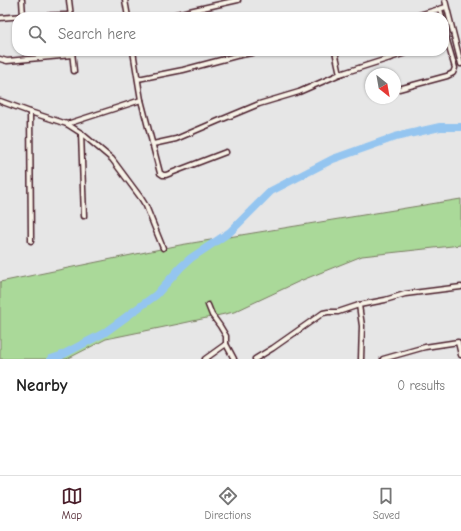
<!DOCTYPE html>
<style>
body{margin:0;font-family:"Comic Neue",sans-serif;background:#f2f2f2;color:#222}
.compass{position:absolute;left:365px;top:68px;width:36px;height:36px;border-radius:50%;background:#fff;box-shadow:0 1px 3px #0004;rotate:149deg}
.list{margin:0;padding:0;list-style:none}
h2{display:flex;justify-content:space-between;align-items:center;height:52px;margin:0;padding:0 16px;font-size:17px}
h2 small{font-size:13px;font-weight:400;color:#767676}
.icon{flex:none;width:22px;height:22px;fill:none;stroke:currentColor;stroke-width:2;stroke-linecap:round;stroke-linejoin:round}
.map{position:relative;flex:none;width:461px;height:359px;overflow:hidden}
.search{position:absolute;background:#fff;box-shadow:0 1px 3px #0004;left:12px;right:12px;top:12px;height:44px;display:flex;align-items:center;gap:10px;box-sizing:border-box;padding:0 14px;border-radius:16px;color:#767676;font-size:15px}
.sheet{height:116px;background:#fff}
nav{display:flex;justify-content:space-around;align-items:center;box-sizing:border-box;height:56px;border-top:1px solid #e0e0e0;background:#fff;font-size:11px;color:#767676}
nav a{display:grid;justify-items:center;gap:2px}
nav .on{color:#4a1f2b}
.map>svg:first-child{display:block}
.green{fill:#aad999;stroke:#7a7c62}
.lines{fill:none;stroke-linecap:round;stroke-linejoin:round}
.river{stroke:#94c5f0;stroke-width:8}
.street-casing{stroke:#4a1f2b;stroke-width:7}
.street{stroke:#f7f3e8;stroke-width:4}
</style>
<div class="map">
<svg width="461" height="359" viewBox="0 0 461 359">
<rect width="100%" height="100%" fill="#e6e6e6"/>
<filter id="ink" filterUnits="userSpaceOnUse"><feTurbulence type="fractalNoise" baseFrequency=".025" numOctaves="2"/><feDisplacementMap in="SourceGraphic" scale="8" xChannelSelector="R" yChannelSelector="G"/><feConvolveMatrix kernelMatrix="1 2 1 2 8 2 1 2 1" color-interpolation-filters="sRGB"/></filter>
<g filter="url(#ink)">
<polygon class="green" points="461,199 461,245 362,256 300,281 234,312 179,324 106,339 67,359 0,359 0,282 180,245"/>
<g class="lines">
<polyline class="river" points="51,359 60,356 104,333 156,295 181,267 191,258 230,232 271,191 333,159 395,137 440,127 461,127"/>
<defs>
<g id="street">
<polyline points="22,0 23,16"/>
<polyline points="69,0 71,17"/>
<polyline points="125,0 128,17"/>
<polyline points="445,0 461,64"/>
<polyline points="440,9 442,17"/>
<polyline points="163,17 238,0"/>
<polyline points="412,17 446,7"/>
<polyline points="0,18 23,16 70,15"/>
<polyline points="444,26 446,35 445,39"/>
<polyline points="72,51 74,71"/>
<polyline points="133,51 141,100 160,173 163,175 166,175 226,152"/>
<polyline points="335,51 340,74"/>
<polyline points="390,51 391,58"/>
<polyline points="0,59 7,61 72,55"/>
<polyline points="138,79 183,70 236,56 262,51"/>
<polyline points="395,90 447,76 453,73 455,68 446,37"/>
<polyline points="0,101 30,112 67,124 81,133 112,159 141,198 146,206 163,248"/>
<polyline points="30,112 31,241"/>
<polyline points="67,124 141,100"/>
<polyline points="81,133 84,216"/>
<polyline points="153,144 176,139 218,121 259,104 299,92 340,74 412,51"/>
<polyline points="208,305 212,315 220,326 226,336 226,344 234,359"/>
<polyline points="359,305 362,326 361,359"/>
<polyline points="205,359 226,344"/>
<polyline points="255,359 273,348 323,313 328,312 338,312 359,305 385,300 405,294 461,287"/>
<polyline points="383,359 425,347 458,342 461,355"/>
</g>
</defs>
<use href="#street" class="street-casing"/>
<use href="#street" class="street"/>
</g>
</g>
</svg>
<svg class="compass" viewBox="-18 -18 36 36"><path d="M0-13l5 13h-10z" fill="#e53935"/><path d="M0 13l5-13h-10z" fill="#767676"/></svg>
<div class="search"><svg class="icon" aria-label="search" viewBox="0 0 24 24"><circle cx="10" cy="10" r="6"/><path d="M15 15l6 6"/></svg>Search here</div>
</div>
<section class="sheet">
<h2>Nearby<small>0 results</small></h2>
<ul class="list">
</ul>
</section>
<nav>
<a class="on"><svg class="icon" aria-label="map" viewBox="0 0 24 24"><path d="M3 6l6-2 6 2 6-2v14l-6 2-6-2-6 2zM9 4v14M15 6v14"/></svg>Map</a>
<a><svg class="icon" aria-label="directions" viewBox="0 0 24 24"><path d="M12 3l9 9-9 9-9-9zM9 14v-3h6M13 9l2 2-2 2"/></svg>Directions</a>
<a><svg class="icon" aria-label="saved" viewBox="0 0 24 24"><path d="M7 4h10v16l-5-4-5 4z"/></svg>Saved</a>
</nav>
